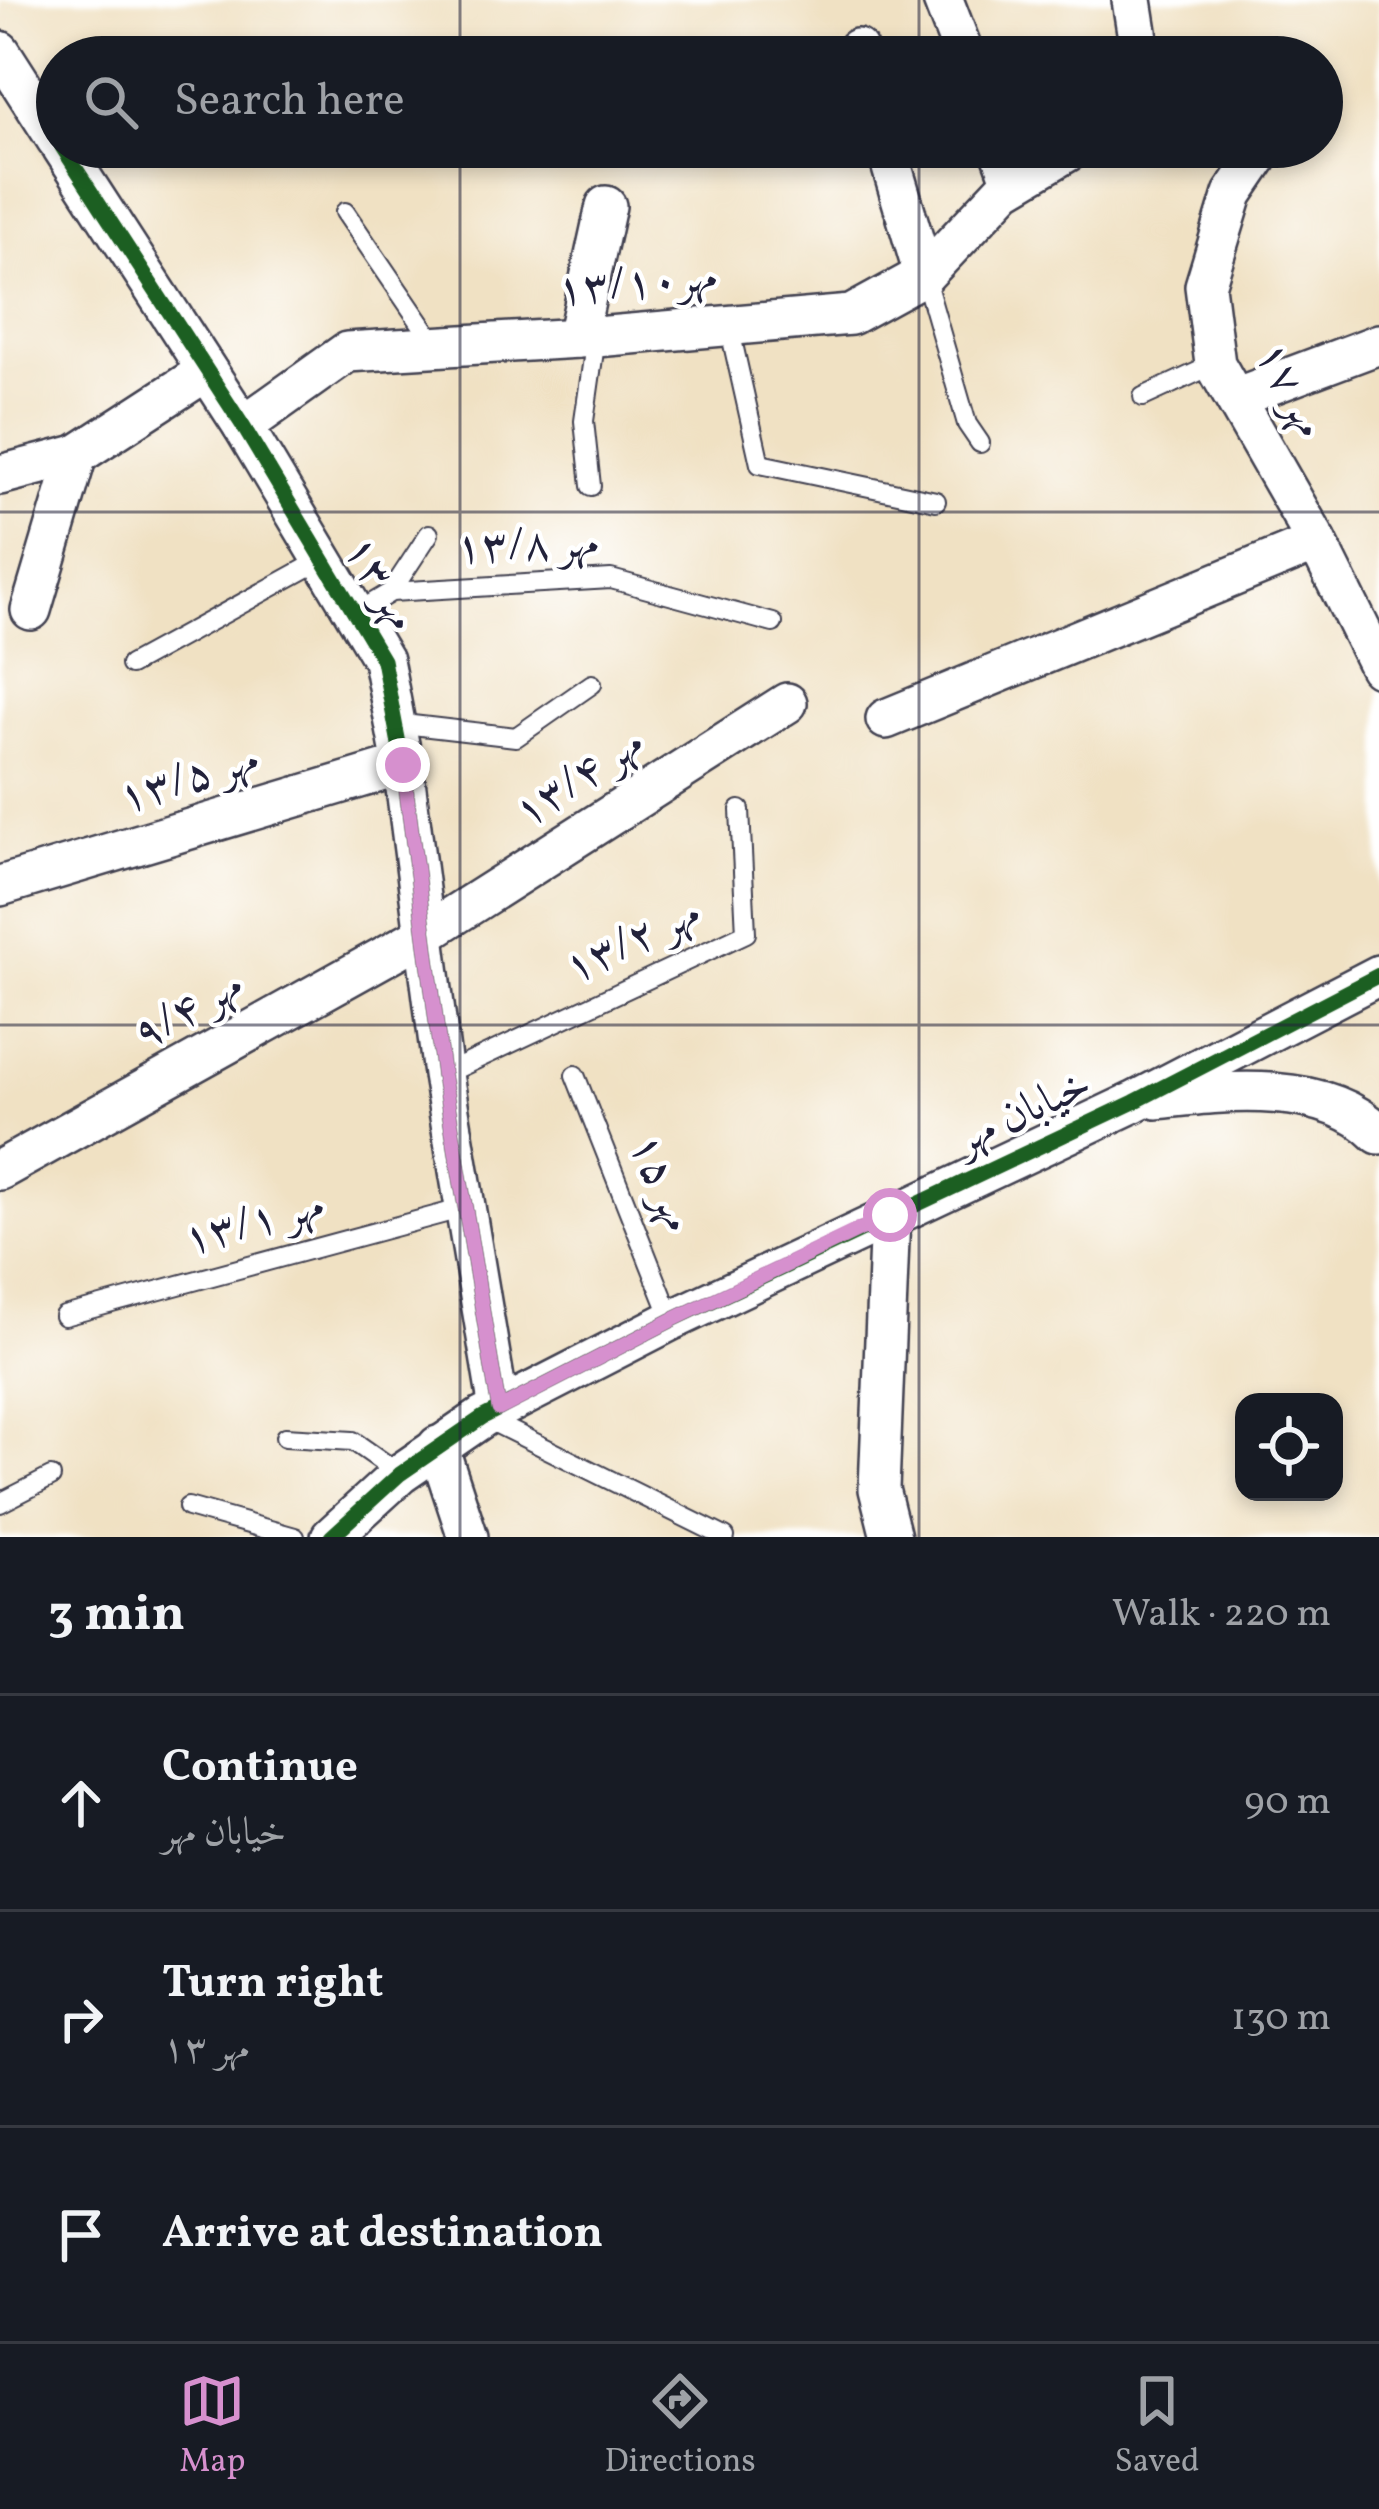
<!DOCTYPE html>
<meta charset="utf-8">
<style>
body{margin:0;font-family:Vollkorn,Amiri,serif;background:#242831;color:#f1f3f6}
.controls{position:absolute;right:36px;bottom:36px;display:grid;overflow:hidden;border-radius:24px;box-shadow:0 6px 18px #0003}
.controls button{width:108px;height:108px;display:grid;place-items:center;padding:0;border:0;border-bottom:3px solid #363941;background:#171b24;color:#f1f3f6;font:60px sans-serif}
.stop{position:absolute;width:36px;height:36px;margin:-27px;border:9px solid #d690ce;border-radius:50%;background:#fff}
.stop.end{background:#d690ce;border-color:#fff;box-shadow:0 3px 12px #0008}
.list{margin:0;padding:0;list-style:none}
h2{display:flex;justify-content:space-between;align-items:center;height:156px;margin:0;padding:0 48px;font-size:51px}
h2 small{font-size:39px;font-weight:400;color:#9ea1a6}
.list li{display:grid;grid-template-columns:78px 1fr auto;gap:36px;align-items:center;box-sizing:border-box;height:216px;padding:0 48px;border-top:3px solid #363941}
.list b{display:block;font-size:45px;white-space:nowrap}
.list p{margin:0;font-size:39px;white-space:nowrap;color:#9ea1a6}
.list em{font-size:39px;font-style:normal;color:#9ea1a6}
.icon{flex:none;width:66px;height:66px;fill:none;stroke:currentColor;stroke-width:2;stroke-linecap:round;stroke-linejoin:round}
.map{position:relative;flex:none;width:1379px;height:1537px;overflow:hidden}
.search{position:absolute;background:#171b24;box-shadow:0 6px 18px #0003;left:36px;right:36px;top:36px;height:132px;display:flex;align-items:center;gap:30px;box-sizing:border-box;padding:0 42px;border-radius:66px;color:#9ea1a6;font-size:45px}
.sheet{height:804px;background:#171b24}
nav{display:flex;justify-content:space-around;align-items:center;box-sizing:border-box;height:168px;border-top:3px solid #363941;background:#171b24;font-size:33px;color:#9ea1a6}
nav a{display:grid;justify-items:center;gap:6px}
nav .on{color:#d690ce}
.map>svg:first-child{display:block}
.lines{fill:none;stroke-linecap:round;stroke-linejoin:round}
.lane-casing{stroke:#413f4f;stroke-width:22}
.street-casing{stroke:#413f4f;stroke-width:44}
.lane{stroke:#fff;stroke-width:18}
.street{stroke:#fff;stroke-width:39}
.cycleway-casing{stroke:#fff;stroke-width:22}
.cycleway{stroke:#1b5e20;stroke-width:15}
.route{stroke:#d690ce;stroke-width:15}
.grid{fill:none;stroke:#22223b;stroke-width:3;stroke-opacity:0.55}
.labels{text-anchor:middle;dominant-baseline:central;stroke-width:9;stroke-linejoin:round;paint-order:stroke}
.street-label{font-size:45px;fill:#22223b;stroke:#fff}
</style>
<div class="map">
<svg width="1379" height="1537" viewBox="0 0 1379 1537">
<rect width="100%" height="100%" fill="#fff"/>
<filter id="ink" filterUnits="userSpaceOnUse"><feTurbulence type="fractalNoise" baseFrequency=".00833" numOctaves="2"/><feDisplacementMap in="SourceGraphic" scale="24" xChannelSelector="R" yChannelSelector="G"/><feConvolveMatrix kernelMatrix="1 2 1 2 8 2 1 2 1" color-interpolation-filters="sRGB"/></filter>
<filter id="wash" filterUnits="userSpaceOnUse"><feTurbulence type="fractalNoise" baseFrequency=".004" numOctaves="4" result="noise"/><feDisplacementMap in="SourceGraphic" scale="48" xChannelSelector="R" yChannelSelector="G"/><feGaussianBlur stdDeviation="2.7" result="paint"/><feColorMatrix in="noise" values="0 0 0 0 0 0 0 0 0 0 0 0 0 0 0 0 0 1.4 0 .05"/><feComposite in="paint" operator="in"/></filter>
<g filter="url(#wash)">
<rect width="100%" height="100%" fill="#f0e1c3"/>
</g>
<g filter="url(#ink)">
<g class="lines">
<defs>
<g id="lane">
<polyline points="345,212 437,347"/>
<polyline points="924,275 967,424 980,443"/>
<polyline points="729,326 760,464 936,501"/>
<polyline points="1143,397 1215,364"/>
<polyline points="591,486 584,421 596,337"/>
<polyline points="391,592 429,534"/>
<polyline points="356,613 391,592 611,579 773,623"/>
<polyline points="130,665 323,559"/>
<polyline points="395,723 516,737 592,684"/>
<polyline points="443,1075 746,933 740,810"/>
<polyline points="575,1075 672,1320"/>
<polyline points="64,1316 464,1208"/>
<polyline points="487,1419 725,1537"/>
<polyline points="285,1437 353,1441 400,1474"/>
<polyline points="0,1503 51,1477"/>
<polyline points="188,1507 295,1537"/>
</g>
<g id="street">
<polyline points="943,0 965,57"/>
<polyline points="1132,0 1141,57"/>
<polyline points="857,49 860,57"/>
<polyline points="0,51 57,140"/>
<polyline points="62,147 243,426 383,660 403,765 443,1075 499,1409"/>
<polyline points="886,147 924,275"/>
<polyline points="1000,147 1013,183"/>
<polyline points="1265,147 1233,194 1205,286 1215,364 1317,542 1379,667"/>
<polyline points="577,338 606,206"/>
<polyline points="1235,398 1379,344"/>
<polyline points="243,426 347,352 596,337 851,315 924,275 1006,188 1075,147"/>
<polyline points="0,475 77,455 205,372"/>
<polyline points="31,610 77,455"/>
<polyline points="886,719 1317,542"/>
<polyline points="0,886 403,765"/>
<path d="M 1157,1099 C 1226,1091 1327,1080 1379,1134"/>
<polyline points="0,1170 423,935 787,703"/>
<polyline points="890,1215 879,1489 891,1537"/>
<polyline points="438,1446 468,1537"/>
<polyline points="331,1537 400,1474 483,1417 672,1320 1134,1102 1379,975"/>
</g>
</defs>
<use href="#lane" class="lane-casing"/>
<use href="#street" class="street-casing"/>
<use href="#lane" class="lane"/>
<use href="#street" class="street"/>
<defs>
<g id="cycleway">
<polyline points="62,147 243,426 383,660 403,765 443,1075 499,1409"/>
<polyline points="331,1537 400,1474 483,1417 672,1320 1134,1102 1379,975"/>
</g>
</defs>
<use href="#cycleway" class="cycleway-casing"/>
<use href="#cycleway" class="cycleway"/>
</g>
</g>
<g class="lines" filter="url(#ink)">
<polyline class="route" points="403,765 443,1075 499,1409 672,1320 890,1215"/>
</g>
<path class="grid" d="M 460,0 L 460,57M 919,0 L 919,57M 460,147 L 460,1537M 919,147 L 919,1537M 0,512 L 1379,512M 0,1025 L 1379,1025"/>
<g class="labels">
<g class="street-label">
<text transform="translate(637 285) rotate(-5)">مهر۱۳/۱۰</text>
<text transform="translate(1289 390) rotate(63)">مهر ۱۷</text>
<text transform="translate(527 547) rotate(-2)">مهر ۱۳/۸</text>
<text transform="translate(379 584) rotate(60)">مهر ۱۳</text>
<text transform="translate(580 779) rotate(-33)">مهر ۱۳/۴</text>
<text transform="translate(189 780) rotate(-17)">مهر ۱۳/۵</text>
<text transform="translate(633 942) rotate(-25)">مهر ۱۳/۲</text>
<text transform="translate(189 1011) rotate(-29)">مهر ۹/۴</text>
<text transform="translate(1024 1113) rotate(-25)">خیابان مهر</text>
<text transform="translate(660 1183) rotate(68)">مهر ۱۵</text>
<text transform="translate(254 1224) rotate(-15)">مهر ۱۳/۱</text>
</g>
</g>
</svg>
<div class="controls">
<button><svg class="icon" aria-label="locate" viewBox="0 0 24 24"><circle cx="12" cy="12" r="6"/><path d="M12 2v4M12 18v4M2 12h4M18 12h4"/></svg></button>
</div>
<div class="stop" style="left:890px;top:1215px"></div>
<div class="stop end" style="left:403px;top:765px"></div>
<div class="search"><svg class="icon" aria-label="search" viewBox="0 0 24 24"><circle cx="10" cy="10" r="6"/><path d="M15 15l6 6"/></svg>Search here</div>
</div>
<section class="sheet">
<h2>3 min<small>Walk · 220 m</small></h2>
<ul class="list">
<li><svg class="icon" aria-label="ahead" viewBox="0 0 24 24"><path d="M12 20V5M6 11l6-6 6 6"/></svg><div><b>Continue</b><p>خیابان مهر</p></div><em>90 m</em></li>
<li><svg class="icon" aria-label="right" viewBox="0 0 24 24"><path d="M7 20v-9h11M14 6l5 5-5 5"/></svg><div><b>Turn right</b><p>مهر ۱۳</p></div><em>130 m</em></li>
<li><svg class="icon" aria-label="arrive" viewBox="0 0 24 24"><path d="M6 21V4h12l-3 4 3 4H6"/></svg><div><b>Arrive at destination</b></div></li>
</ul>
</section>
<nav>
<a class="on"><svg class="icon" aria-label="map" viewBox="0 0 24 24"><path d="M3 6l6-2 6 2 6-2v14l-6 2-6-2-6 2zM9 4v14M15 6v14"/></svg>Map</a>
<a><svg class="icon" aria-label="directions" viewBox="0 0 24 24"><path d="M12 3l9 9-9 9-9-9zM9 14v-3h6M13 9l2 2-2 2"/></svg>Directions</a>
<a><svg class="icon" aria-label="saved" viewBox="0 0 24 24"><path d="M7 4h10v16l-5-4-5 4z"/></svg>Saved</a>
</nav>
